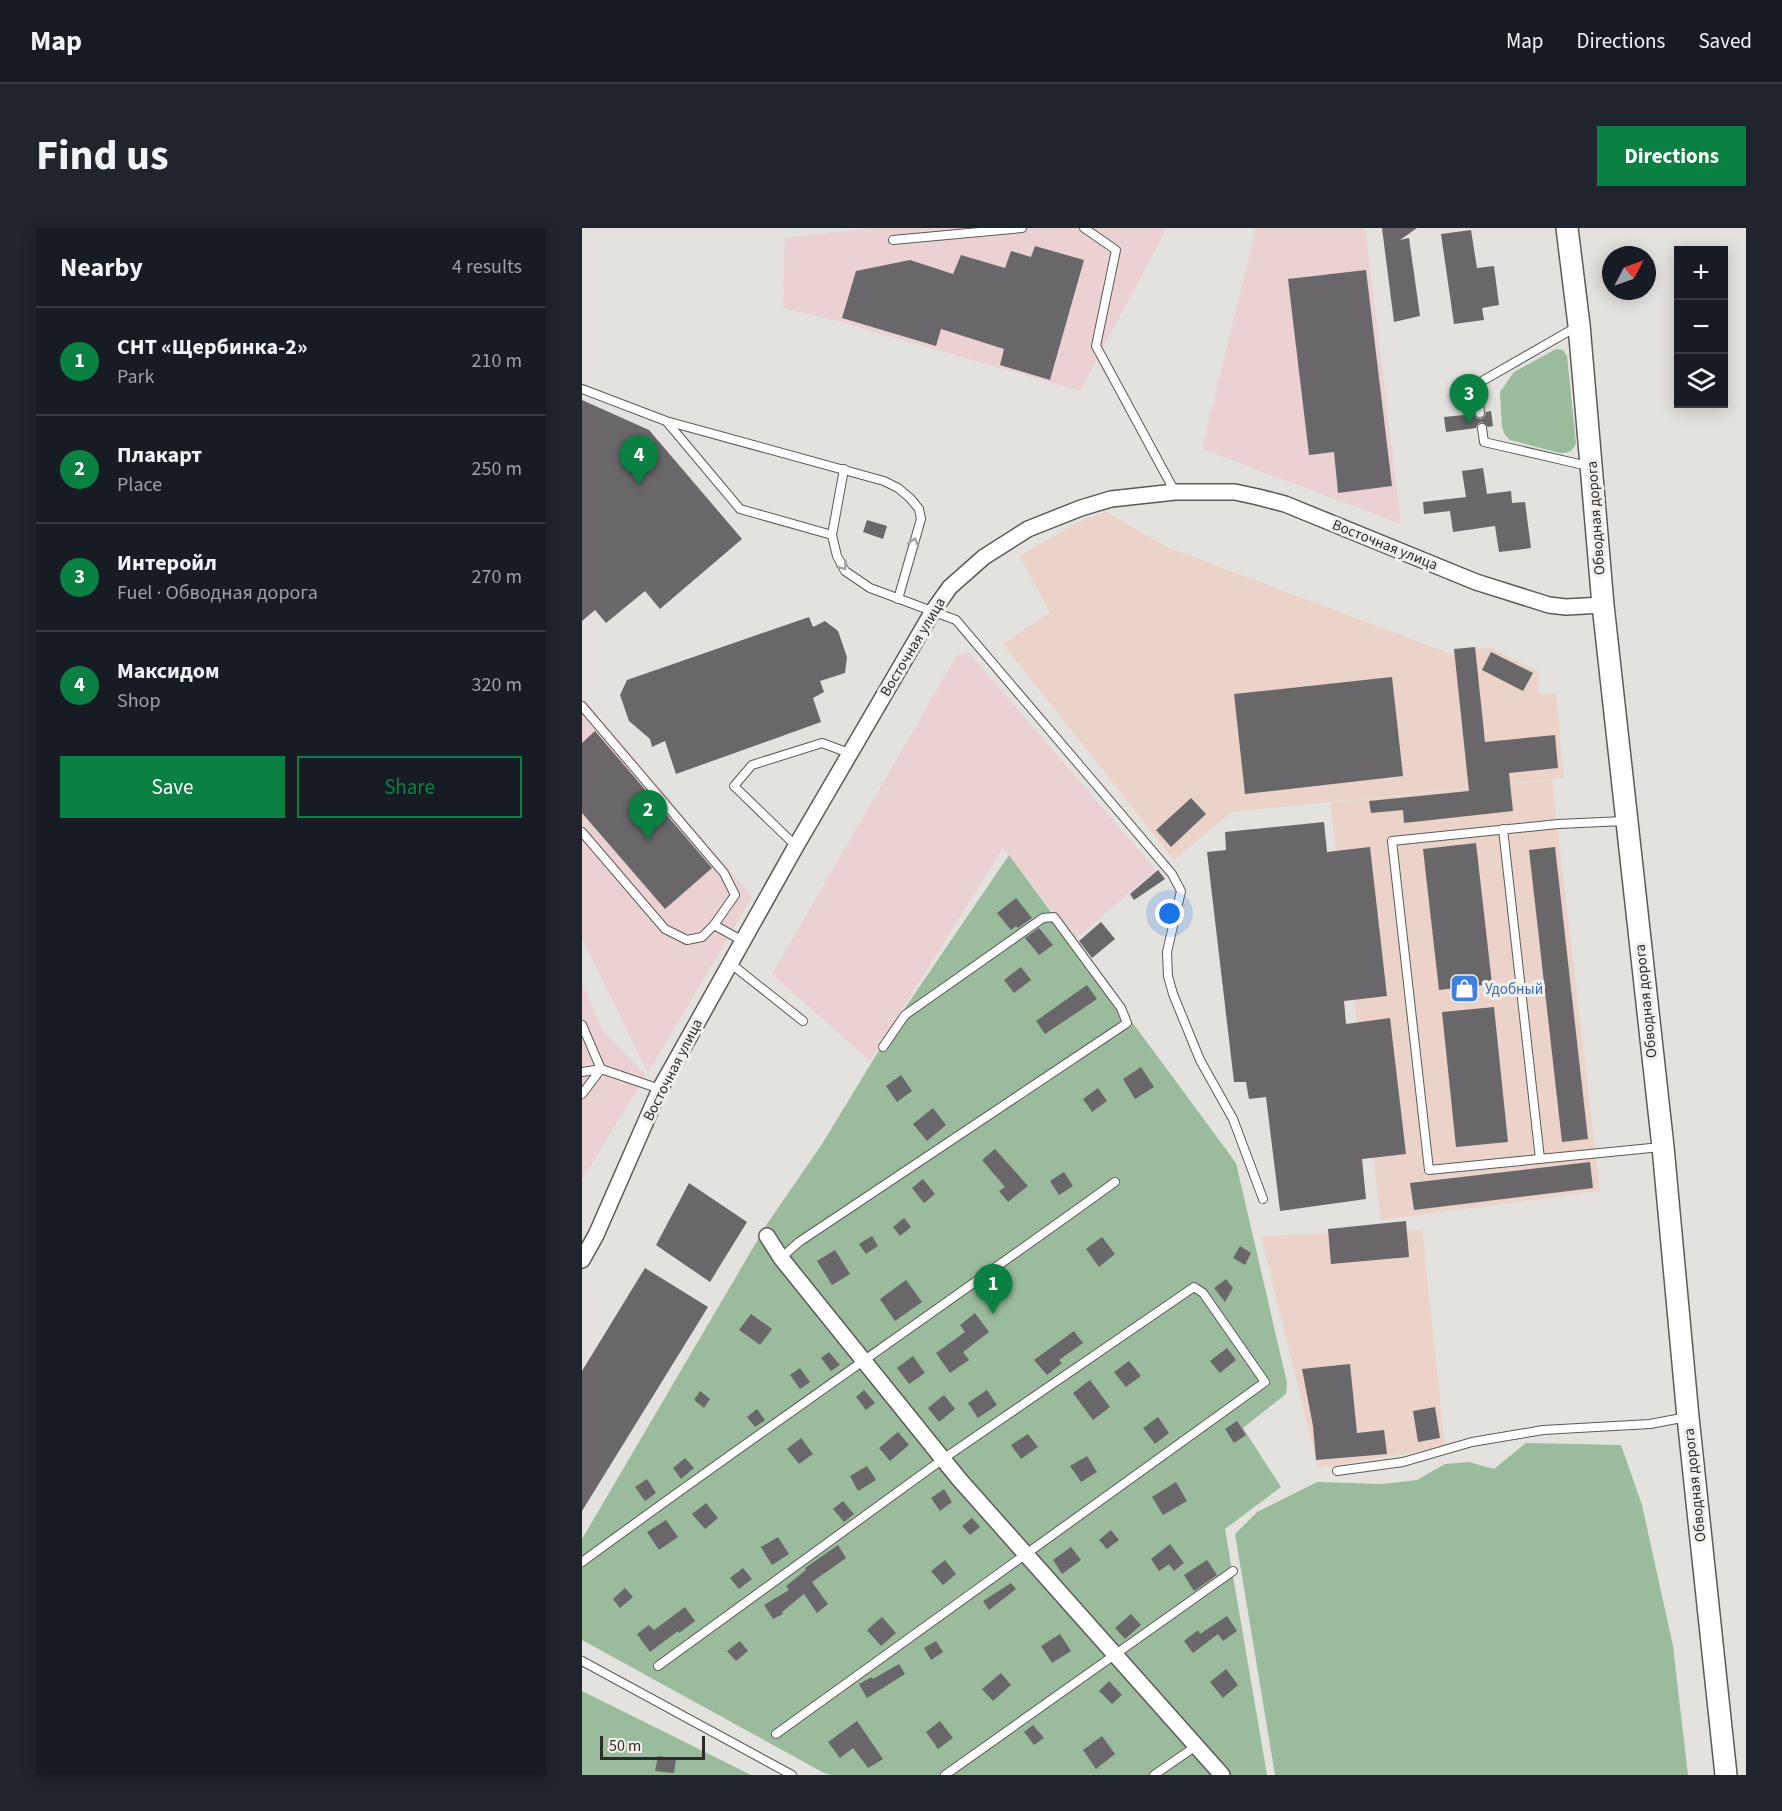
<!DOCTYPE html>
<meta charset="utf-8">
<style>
body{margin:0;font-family:"Source Sans 3",sans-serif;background:#20242c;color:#f1f3f6}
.controls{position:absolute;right:18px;top:18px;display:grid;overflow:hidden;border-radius:0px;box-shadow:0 3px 15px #0003}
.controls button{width:54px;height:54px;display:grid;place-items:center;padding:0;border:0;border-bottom:2px solid #363941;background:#171b24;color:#f1f3f6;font:30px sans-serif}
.compass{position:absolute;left:1020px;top:18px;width:54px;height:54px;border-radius:50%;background:#171b24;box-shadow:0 3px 15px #0003;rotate:49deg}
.scale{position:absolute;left:18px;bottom:15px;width:105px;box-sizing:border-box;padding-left:6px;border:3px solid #2d2c2b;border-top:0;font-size:16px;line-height:21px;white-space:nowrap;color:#2d2c2b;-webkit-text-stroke:4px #f2efec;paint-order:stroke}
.you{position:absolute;left:588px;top:686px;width:21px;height:21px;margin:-15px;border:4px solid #fff;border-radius:50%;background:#1a73e8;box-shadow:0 0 0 9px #1a73e833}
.badge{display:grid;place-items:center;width:39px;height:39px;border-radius:50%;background:#0b8043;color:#fff;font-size:20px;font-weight:700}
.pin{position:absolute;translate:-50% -50px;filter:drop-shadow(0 2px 3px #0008)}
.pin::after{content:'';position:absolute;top:32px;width:21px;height:18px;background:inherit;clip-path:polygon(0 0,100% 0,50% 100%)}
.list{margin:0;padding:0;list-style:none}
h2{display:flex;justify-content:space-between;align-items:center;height:78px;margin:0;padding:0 24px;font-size:26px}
h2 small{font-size:20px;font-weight:400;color:#9ea1a6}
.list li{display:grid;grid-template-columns:39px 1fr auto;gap:18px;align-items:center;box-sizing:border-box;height:108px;padding:0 24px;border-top:2px solid #363941}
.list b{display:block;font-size:22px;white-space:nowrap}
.list p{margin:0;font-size:20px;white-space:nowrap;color:#9ea1a6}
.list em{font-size:20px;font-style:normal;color:#9ea1a6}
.actions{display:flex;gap:12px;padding:18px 24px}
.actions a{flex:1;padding:14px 0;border:2px solid #0b8043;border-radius:0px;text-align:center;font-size:21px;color:#0b8043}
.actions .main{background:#0b8043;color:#fff}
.icon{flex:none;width:33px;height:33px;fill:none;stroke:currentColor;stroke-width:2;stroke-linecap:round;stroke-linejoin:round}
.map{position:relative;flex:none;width:1164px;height:1547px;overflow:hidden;border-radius:0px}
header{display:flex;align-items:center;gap:36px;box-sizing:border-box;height:84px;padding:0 30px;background:#171b24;border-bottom:2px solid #363941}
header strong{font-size:28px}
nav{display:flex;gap:33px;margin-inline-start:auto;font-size:21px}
.intro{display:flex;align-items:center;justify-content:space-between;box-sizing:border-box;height:144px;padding:0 36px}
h1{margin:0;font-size:42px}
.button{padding:15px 27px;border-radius:0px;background:#0b8043;color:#fff;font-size:21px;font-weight:700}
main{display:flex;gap:36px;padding:0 36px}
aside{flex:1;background:#171b24;border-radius:0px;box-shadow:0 3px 15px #0003}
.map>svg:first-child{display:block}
.commercial{fill:#ebd3c9}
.industrial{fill:#ecd1d2}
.green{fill:#9bbc9c}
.building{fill:#696769}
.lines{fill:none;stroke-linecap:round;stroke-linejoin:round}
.service-casing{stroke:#5c5a57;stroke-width:10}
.minor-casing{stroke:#5c5a57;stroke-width:18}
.secondary-casing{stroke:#5c5a57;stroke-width:24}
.service{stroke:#fff;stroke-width:8}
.minor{stroke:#fff;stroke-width:15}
.secondary{stroke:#fff;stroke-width:21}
.oneway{stroke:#a0a0a0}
.labels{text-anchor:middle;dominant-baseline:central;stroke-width:6;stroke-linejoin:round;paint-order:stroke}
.street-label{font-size:15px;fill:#2d2c2b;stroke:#f2efec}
.shop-label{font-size:15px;fill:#366cbe;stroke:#f2efec;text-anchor:start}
</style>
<header>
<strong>Map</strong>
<nav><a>Map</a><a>Directions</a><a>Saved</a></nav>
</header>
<div class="intro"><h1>Find us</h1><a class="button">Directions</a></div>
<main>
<aside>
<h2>Nearby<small>4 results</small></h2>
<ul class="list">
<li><span class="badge">1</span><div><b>СНТ «Щербинка-2»</b><p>Park</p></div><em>210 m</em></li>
<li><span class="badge">2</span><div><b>Плакарт</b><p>Place</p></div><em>250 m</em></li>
<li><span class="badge">3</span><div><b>Интеройл</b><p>Fuel · Обводная дорога</p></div><em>270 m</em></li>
<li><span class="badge">4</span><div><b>Максидом</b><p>Shop</p></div><em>320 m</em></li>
</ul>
<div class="actions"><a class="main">Save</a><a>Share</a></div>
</aside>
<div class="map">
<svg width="1164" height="1547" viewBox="0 0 1164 1547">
<rect width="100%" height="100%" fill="#e4e2de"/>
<g class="commercial">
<polygon points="524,284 585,319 869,426 907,419 957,444 956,466 974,465 982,550 649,584 592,632 421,416 468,384 437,328 497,294"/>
<polygon points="970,552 1018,963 799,992 748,575"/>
<polygon points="840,1002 863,1219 736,1240 679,1008"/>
</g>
<g class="industrial">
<polygon points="288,0 585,0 498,163 255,93 201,80 203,10"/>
<polygon points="674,0 783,0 819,296 620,221"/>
<polygon points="387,425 574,642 493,711 421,620 288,833 190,746 375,427"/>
<polygon points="3,472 170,669 66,845 0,710 0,473"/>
<polygon points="0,755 21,803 64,847 0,952"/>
</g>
<g class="green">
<path d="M 974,121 L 981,122 L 985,128 L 994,215 C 991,223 987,225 978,225 L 928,212 L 923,207 L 920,199 L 918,164 L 932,144 Z"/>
<polygon points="427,627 654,935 705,1155 704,1166 661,1200 699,1259 643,1301 685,1547 249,1547 242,1545 0,1412 0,1311 185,996 240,916 321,783"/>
<polygon points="944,1215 1039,1217 1060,1277 1091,1418 1106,1547 693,1547 653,1306 675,1284 735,1254 800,1256 835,1252 863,1236 887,1234 912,1241"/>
<polygon points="0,1463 169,1547 0,1547"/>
</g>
<g class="building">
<polygon points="800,0 835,0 818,12 827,10 838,88 812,94"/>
<polygon points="889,2 895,40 912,38 917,77 900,80 902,92 872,96 859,6"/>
<polygon points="453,18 502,32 468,152 418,137 422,121 359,101 354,118 260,90 274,43 328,32 371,46 379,27 423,40 429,23 449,29"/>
<polygon points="784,42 810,258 756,265 752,224 727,227 706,51"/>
<polygon points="0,172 67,202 160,311 78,381 63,363 24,395 13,382 0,393"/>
<polygon points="909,183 911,198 906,199 900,194 896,196 894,200 864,204 862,189 892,186 895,190 899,191 903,188 904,184"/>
<polygon points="901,240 905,266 929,263 930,275 943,274 949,320 917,324 913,298 871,304 868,283 842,286 841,274 884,269 880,243"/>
<polygon points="285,292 305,298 301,311 281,304"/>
<polygon points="227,389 231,399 243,393 256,403 265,429 263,445 238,453 242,464 231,470 239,494 94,546 83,513 70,519 68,511 47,493 38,467 45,452"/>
<polygon points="893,419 903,514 973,507 976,540 927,545 931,583 822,595 821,582 789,585 787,573 887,563 872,421"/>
<polygon points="909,424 951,445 941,463 900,442"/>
<polygon points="810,449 821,548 663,566 652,466"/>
<polygon points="13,503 130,640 83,681 0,585 0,515"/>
<polygon points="609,570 624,586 589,619 574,602"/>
<polygon points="742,594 745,624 788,619 805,768 762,773 764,796 808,790 824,926 780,931 784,971 698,983 684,869 667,871 664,854 652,854 625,624 644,622 643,604"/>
<polygon points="894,615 910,756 857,762 841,621"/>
<polygon points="973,619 1006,911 980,914 947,622"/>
<polygon points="576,642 583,651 552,672 548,666"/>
<polygon points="434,670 450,690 436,700 434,698 429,702 415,685"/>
<polygon points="519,694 533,711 510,730 497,713"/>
<polygon points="457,700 471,717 457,727 443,710"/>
<polygon points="439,739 449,752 432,765 422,752"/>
<polygon points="505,757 515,771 463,806 454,793"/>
<polygon points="912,779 926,914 874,919 860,784"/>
<polygon points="559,839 572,859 553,871 541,851"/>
<polygon points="319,847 330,863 315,874 304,858"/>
<polygon points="516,860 525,873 510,884 501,871"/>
<polygon points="351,880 364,897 345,913 331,896"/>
<polygon points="413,921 446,958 426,974 417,963 423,959 400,932"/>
<polygon points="1008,934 1011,960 832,982 828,955"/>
<polygon points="482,944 491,958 477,967 468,953"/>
<polygon points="341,951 353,966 342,975 330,960"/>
<polygon points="107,955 165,994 128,1054 74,1017"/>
<polygon points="322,990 329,999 318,1008 311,999"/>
<polygon points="824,993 827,1029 749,1036 746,1001"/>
<polygon points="290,1008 296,1018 284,1026 277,1016"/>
<polygon points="520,1009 533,1026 517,1039 504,1021"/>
<polygon points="658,1018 669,1025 663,1037 651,1030"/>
<polygon points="253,1022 268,1046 250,1057 235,1033"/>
<polygon points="63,1040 126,1079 0,1283 0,1143"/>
<polygon points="644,1051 651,1060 643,1074 632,1060"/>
<polygon points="324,1052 340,1074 313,1093 298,1071"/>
<polygon points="414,1053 423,1065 410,1075 401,1063"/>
<polygon points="393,1085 407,1104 381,1124 387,1132 368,1145 354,1125 383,1104 378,1097"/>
<polygon points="169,1086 190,1101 178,1117 157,1102"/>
<polygon points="492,1103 501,1115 477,1132 480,1135 465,1147 452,1132"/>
<polygon points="645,1120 654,1132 638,1145 628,1133"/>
<polygon points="247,1124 258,1137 249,1143 239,1130"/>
<polygon points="331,1128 343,1145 327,1156 315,1140"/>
<polygon points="547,1133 559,1148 544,1159 532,1144"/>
<polygon points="768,1136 775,1205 802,1202 805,1226 734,1232 731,1198 720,1141"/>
<polygon points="218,1140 228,1154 218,1161 208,1147"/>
<polygon points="508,1152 528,1179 511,1192 491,1165"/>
<polygon points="282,1162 293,1175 284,1182 274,1169"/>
<polygon points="405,1162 415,1177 396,1190 386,1175"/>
<polygon points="118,1163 128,1171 122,1180 112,1172"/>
<polygon points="362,1167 373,1181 357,1194 346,1180"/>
<polygon points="853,1179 858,1210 836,1214 831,1183"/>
<polygon points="175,1181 183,1192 173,1199 165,1189"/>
<polygon points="576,1189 587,1205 573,1216 561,1200"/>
<polygon points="655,1193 664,1207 652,1215 643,1201"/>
<polygon points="316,1204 327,1217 308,1233 297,1220"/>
<polygon points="446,1206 456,1219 439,1231 429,1217"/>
<polygon points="219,1210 231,1226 217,1236 205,1221"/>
<polygon points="505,1228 515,1244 499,1254 488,1238"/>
<polygon points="103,1230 112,1240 99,1251 91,1240"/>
<polygon points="285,1238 294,1252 276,1263 268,1248"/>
<polygon points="65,1251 74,1265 63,1273 53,1259"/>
<polygon points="594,1254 605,1273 581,1287 570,1269"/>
<polygon points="362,1261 370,1274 358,1283 349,1270"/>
<polygon points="261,1273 272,1286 262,1294 251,1281"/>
<polygon points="124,1275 136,1290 123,1301 110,1286"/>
<polygon points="390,1290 398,1299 388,1307 380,1298"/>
<polygon points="84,1292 96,1309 77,1322 65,1304"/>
<polygon points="529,1302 537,1312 525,1321 517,1312"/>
<polygon points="196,1309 207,1326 190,1337 179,1319"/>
<polygon points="588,1316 602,1335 592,1343 587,1336 577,1343 569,1331"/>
<polygon points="256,1317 264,1330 230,1354 246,1376 235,1385 222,1366 200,1384 201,1386 191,1391 182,1377 207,1362 204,1358 224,1342 223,1340"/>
<polygon points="489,1319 499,1332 480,1346 471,1332"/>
<polygon points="363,1332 374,1346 361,1357 349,1343"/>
<polygon points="625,1332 635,1347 612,1363 602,1347"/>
<polygon points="161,1340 170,1351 157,1361 148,1350"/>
<polygon points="429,1355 434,1361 407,1382 401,1373"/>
<polygon points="43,1360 51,1369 38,1380 31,1371"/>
<polygon points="103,1379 113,1393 97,1405 96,1403 68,1424 55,1406 67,1397 72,1402"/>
<polygon points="549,1386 559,1397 543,1411 533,1400"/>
<polygon points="645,1388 655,1403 641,1413 636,1406 611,1425 602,1413 616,1402 618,1406"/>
<polygon points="300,1389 314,1405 299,1418 285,1402"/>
<polygon points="478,1406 489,1423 470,1435 459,1418"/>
<polygon points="158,1413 166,1423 154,1433 145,1423"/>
<polygon points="354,1413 361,1424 349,1432 342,1420"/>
<polygon points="317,1436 323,1446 285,1470 277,1456 290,1449 291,1451"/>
<polygon points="644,1441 656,1457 641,1470 628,1454"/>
<polygon points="419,1445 429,1457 411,1473 400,1461"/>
<polygon points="527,1453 540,1467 530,1476 517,1463"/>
<polygon points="275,1493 301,1531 286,1540 271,1520 258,1530 246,1514"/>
<polygon points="358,1493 371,1510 356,1521 344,1504"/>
<polygon points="451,1497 462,1510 452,1517 442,1504"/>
<polygon points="520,1508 533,1526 514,1541 501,1522"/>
<polygon points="76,1528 94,1531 92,1545 73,1543"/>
</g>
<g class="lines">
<defs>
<g id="service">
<polyline points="502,0 534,22 514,118 593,264"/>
<polyline points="311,12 440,0"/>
<polyline points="0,161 84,193 302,253 316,260 328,270 337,281 339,291 316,371"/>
<polyline points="898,185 895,156 996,98"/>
<polyline points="85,194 158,281 250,307"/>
<polyline points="900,200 902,214 1006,238"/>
<polyline points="262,241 250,307 255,328 263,343 288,360 374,392 590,646 599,663 585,724 586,748 591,766 618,832 651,891 681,971"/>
<polyline points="0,478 142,645 153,667 132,697 120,709 105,712 83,701 0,604"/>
<polyline points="1042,593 976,596 810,613 847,942 1079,919"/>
<polyline points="921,601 958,931"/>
<polyline points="214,618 152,558 170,537 240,515 267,525"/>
<polyline points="132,697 161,713"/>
<polyline points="148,735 221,793"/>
<polyline points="0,797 19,841"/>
<polyline points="0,844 19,841 78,861"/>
<polyline points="0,866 19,841"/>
<polyline points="199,1030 217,1014 545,795 539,780 472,689 461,690 323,787 301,819"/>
<polyline points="755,1243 821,1234 890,1214 961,1202 1068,1196 1105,1189"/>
<path d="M 0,1334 C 176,1205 356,1082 533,954"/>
<polyline points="0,1433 210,1547"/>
<polyline points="76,1438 361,1231 612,1059 621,1065 683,1154 194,1506"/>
<polyline points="363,1547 651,1343"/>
<polyline points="572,1547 614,1518"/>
</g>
<g id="minor">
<polyline points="185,1008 199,1030 377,1251 640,1547"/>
<polyline points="0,1032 14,1007 78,861 214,618 351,383 368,359 402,329 446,301 499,280 529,271 593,264 653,264 676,269 703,276 894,354 967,377 984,379 1021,377"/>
</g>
<polyline id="secondary" points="985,0 997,97 1021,377 1081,919 1106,1189 1144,1547"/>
</defs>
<use href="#service" class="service-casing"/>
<use href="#minor" class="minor-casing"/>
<use href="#secondary" class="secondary-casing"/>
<use href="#service" class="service"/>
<use href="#minor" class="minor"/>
<use href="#secondary" class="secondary"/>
</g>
<defs><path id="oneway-chevron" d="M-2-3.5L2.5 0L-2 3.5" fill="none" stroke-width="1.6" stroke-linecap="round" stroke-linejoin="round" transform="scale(1.5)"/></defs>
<g class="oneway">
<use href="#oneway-chevron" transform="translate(332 314) rotate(-75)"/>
<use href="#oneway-chevron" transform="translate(261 338) rotate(55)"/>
</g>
<defs>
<symbol id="shop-square" viewBox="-11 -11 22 22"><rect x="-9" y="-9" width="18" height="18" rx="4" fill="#3f7fe0" stroke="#f2efec"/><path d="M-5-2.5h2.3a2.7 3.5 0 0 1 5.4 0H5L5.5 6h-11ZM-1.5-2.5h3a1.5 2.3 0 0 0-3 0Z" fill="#fff"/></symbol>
</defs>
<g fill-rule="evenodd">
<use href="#shop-square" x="866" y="744" width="33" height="33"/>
</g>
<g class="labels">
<g class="street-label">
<text transform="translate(1014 290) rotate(-94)">Обводная дорога</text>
<text transform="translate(803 317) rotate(22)">Восточная улица</text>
<text transform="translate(331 419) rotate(-59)">Восточная улица</text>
<text transform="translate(1064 773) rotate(-96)">Обводная дорога</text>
<text transform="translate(91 842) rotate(-63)">Восточная улица</text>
<text transform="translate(1113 1257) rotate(-96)">Обводная дорога</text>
</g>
<g class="shop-label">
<text x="903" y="761">Удобный</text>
</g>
</g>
</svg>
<div class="controls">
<button>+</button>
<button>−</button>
<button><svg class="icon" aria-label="layers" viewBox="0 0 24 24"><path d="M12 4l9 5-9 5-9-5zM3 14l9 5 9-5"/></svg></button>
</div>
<svg class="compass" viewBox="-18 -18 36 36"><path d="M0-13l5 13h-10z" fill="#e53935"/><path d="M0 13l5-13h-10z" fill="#9ea1a6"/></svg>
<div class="scale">50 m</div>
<div class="you"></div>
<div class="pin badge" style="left:411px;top:1086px">1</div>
<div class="pin badge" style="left:66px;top:612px">2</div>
<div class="pin badge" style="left:887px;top:196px">3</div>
<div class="pin badge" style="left:57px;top:257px">4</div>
</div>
</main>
